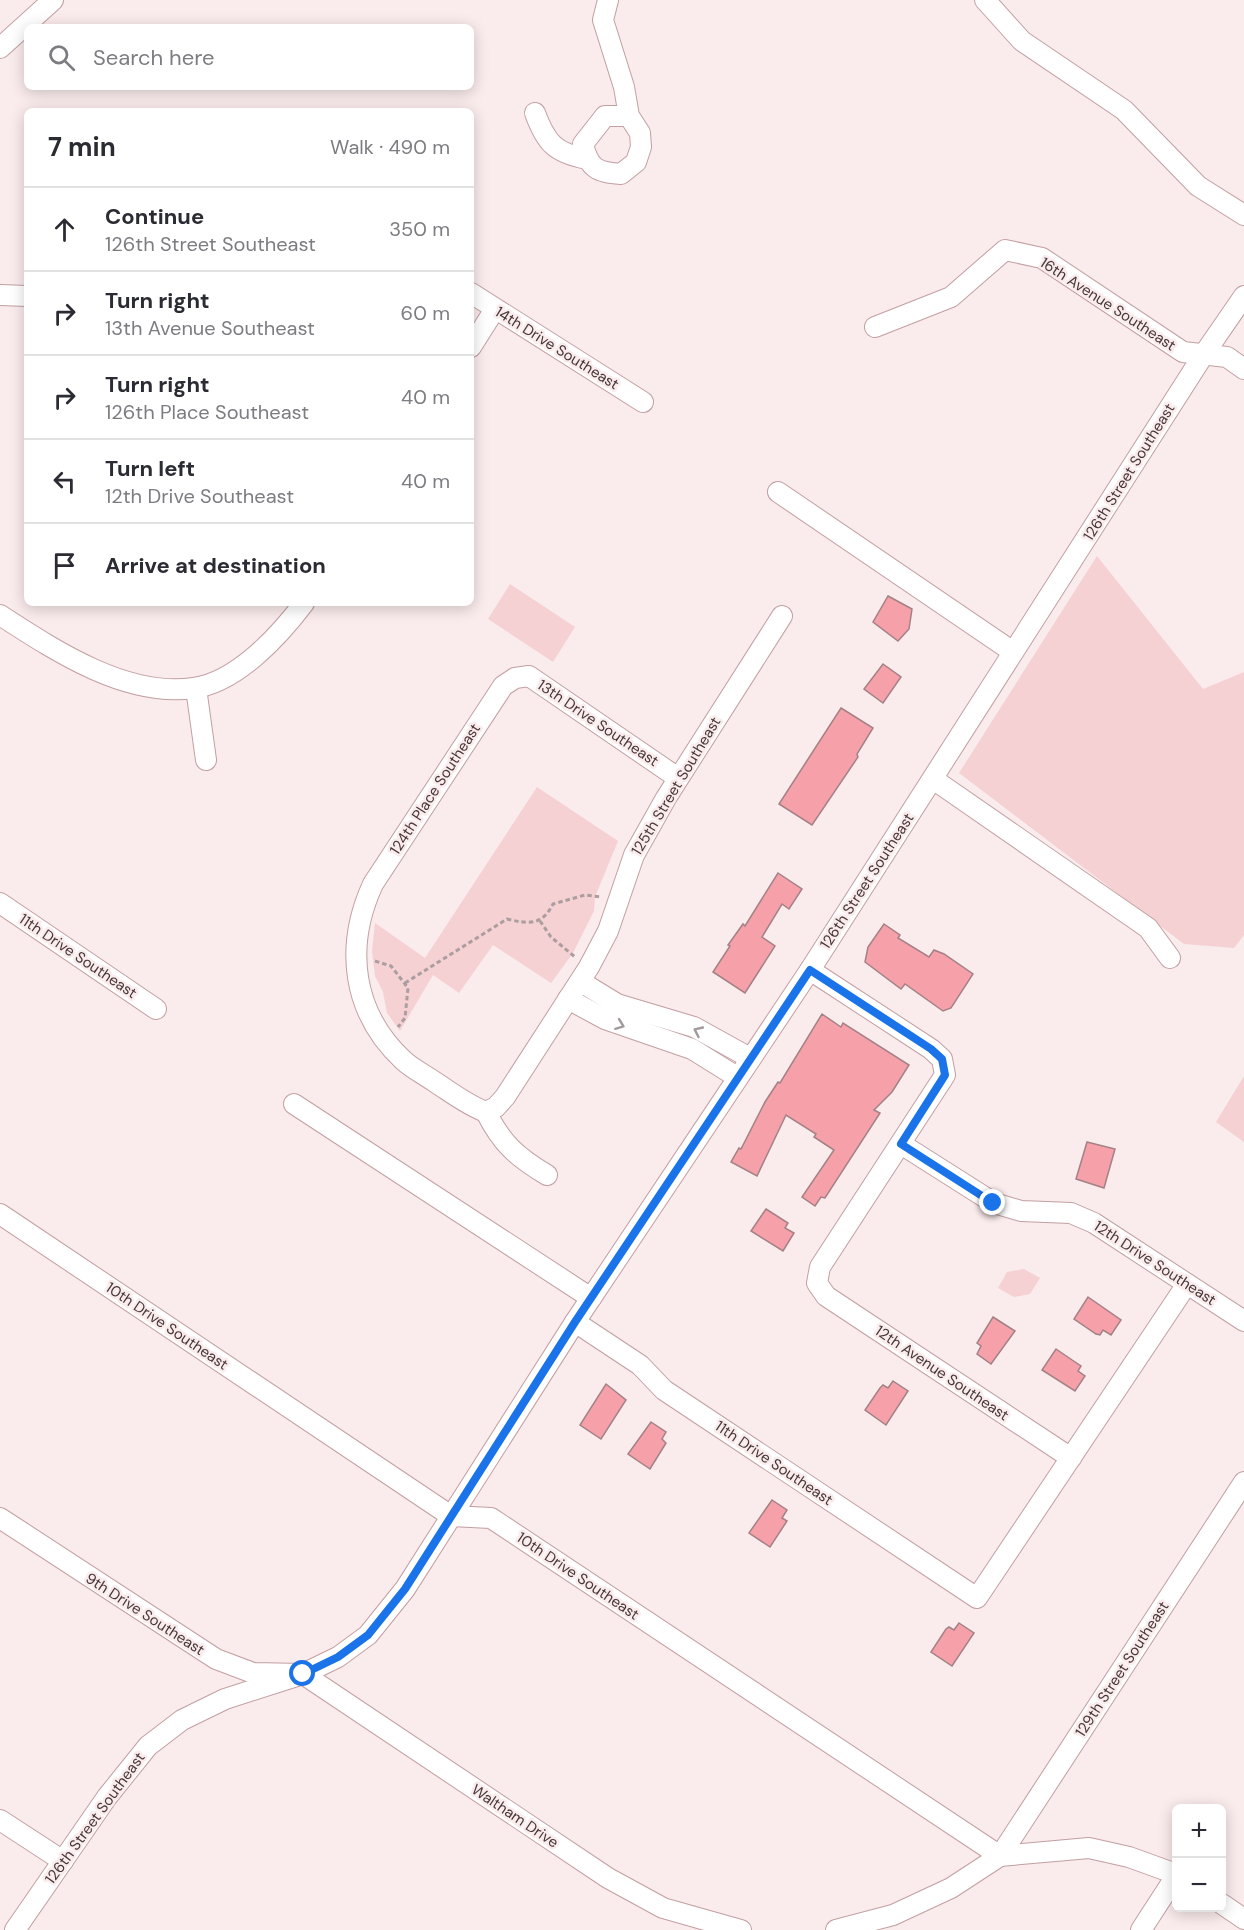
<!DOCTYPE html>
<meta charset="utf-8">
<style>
body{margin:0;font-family:"DM Sans",sans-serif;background:#f2f2f3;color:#2b2b33}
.controls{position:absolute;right:18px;bottom:18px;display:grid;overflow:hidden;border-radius:9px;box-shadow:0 3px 15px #0003}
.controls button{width:54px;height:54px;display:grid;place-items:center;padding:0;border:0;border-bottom:2px solid #e1e1e2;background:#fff;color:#2b2b33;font:30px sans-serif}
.stop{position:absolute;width:18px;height:18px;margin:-14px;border:4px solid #1a73e8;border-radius:50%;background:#fff}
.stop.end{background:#1a73e8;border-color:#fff;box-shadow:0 2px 6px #0008}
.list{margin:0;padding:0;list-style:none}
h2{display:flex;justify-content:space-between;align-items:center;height:78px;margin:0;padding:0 24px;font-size:26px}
h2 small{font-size:20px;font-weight:400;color:#7c7c81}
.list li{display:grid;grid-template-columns:39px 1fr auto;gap:18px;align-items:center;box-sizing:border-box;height:84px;padding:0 24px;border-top:2px solid #e1e1e2}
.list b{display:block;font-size:22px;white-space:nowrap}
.list p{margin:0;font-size:20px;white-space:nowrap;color:#7c7c81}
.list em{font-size:20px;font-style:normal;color:#7c7c81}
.icon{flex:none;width:33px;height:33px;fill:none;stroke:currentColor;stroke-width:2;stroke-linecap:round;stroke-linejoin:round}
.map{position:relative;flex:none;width:1244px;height:1930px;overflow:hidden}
.search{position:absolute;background:#fff;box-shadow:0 3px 15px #0003;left:24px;top:24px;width:450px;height:66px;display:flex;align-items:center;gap:15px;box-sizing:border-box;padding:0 21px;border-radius:9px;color:#7c7c81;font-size:22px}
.panel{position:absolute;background:#fff;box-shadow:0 3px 15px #0003;left:24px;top:108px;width:450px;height:498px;border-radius:9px}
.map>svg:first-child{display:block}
.green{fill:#f5d1d4}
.building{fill:#f6a0aa;stroke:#a38184;stroke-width:1.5}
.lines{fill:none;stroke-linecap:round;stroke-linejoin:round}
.minor-casing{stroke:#c29fa2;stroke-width:22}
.path{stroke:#ac9d9e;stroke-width:3;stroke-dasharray:4.5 3;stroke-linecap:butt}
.minor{stroke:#fff;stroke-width:20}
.oneway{stroke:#a29a9c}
.route{stroke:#1a73e8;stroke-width:8}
.labels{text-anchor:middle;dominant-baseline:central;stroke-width:5;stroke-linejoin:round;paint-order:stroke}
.street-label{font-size:15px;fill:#453638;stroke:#faebec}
</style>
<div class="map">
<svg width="1244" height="1930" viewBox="0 0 1244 1930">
<rect width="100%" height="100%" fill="#faebec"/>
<g class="green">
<polygon points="1097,556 1203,689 1244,672 1244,935 1234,948 1184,944 959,773"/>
<polygon points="510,584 575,627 553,662 488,619"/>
<polygon points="537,787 618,841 595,897 594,911 573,953 551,983 493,945 459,993 433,975 400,1031 387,1013 383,992 375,976 372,951 375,923 425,958"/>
<polygon points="1244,1076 1244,1142 1216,1122"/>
<polygon points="1024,1269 1040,1278 1030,1294 1014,1297 998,1288 1007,1272"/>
</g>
<g class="building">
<polygon points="888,596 912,609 909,629 898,641 873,622"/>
<polygon points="883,664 901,677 883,703 864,689"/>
<polygon points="841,708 873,728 857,754 858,757 812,825 779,804"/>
<polygon points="778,873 802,889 789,909 782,904 762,937 775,946 745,993 713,972 730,946 728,945 743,924 745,926"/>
<polygon points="884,924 900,935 898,938 929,957 934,950 944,954 973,974 951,1008 943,1011 905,984 901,989 865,962 868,947"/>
<polygon points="822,1014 841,1027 843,1023 909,1065 892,1092 874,1110 880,1113 825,1198 821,1197 815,1206 802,1197 834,1150 814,1137 816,1134 786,1115 757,1176 731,1162 739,1148 741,1149 765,1102 778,1082 780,1083"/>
<polygon points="1087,1142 1115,1149 1104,1188 1076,1179"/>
<polygon points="766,1209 788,1223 785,1228 794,1233 783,1251 751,1231"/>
<polygon points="1088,1297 1121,1320 1111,1335 1103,1330 1100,1335 1096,1334 1074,1319"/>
<polygon points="993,1317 1015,1331 991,1364 977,1354 981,1346 977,1343"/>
<polygon points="1056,1349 1078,1364 1081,1366 1078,1371 1085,1376 1075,1391 1042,1370"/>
<polygon points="893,1381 908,1391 886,1425 865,1410 880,1388 883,1385 888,1388"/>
<polygon points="606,1384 626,1400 601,1439 580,1425"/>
<polygon points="651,1422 666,1432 662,1439 666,1443 650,1469 628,1454"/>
<polygon points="772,1500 787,1510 782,1518 787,1521 770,1547 749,1533"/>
<polygon points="959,1623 974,1633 952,1666 931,1652 946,1629 949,1627 954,1630"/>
</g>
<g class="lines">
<defs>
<g id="minor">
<path d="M 608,0 L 603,20 L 624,87 L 629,116 L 640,133 L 641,147 L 636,162 L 621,174 C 597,172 589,169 583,144 L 605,116 L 629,116"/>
<polyline points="985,0 1022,41 1124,110 1198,186 1244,215"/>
<polyline points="0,48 53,0"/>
<path d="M 535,113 C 546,143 555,153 587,159"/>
<polyline points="471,293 643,402"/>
<polyline points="0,295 27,296"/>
<polyline points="875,327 951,297 1005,250 1042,258 1183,352 1227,357 1244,369"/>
<polyline points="471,347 495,309"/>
<polyline points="778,492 1013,652"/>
<path d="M 0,615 C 54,650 126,698 194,688 C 237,682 279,636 304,603"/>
<polyline points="196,688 206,760"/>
<polyline points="933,779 1148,928 1170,958"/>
<polyline points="0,903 156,1009"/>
<polyline points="810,970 931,1049 942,1059 945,1075 820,1267 817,1283 826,1296 1071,1458"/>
<polyline points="581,982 617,1004 694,1027 750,1058"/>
<polyline points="568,999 605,1019 692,1049 737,1077"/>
<polyline points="294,1104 591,1298"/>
<path d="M 486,1112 C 467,1105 452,1093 435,1082 C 425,1075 413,1069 404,1061 C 352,1013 344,947 373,884 L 503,686 L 515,678 L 529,676 L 678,778"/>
<polyline points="486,1112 496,1107 505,1097 589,967 608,931 634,855 666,798 782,616"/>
<path d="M 486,1112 C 502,1144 517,1157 547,1175"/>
<polyline points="901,1144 994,1203 1021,1211 1071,1213 1094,1223 1244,1321"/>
<polyline points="0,1214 451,1516 491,1518 1000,1856 1089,1848 1129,1857 1176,1874"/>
<polyline points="575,1322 640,1365 664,1390 977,1598 1187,1284"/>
<polyline points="0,1518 216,1659 253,1673 303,1674 608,1878 663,1908 741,1930"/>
<polyline points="0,1820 63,1861"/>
<polyline points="1222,1904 1244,1919"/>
<polyline points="15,1930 107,1797 148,1746 182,1720 225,1699 303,1674 338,1657 368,1635 405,1589 575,1322 810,970 1204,354 1244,296"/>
<polyline points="836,1930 893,1915 951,1888 1000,1856 1244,1482"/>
<polyline points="1141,1930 1176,1876"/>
</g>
</defs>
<use href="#minor" class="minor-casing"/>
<g class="path">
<polyline points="540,921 551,937 575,957"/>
<polyline points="375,961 391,966 408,988 405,1018 398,1027"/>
<path d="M 405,983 L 507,919 C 528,924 542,926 553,904 L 585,895 L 601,897"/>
</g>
<use href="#minor" class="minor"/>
</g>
<defs><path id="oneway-chevron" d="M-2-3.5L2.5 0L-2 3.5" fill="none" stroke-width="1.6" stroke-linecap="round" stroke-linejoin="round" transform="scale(1.5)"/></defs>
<g class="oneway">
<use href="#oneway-chevron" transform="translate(620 1025) rotate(21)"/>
<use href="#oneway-chevron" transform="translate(698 1031) rotate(-155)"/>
</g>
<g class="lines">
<polyline class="route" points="303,1674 338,1657 368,1635 405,1589 575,1322 810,970 931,1049 942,1059 945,1075 901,1144 993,1203"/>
</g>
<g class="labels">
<g class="street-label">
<text transform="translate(1108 304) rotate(33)">16th Avenue Southeast</text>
<text transform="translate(557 348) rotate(32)">14th Drive Southeast</text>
<text transform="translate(1129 472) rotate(-58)">126th Street Southeast</text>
<text transform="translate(598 723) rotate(34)">13th Drive Southeast</text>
<text transform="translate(676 786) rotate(-59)">125th Street Southeast</text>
<text transform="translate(435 789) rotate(-57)">124th Place Southeast</text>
<text transform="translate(867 881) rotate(-57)">126th Street Southeast</text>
<text transform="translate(78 956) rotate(34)">11th Drive Southeast</text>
<text transform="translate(1155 1263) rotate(33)">12th Drive Southeast</text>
<text transform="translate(167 1326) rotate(34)">10th Drive Southeast</text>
<text transform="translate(942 1373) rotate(34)">12th Avenue Southeast</text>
<text transform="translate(774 1463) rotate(34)">11th Drive Southeast</text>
<text transform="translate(578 1576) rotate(34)">10th Drive Southeast</text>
<text transform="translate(145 1614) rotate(33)">9th Drive Southeast</text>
<text transform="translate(1122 1669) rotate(-57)">129th Street Southeast</text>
<text transform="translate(515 1816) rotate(34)">Waltham Drive</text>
<text transform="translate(95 1818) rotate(-54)">126th Street Southeast</text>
</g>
</g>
</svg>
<div class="controls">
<button>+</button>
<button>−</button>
</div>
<div class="stop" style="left:303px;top:1674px"></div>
<div class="stop end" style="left:993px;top:1203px"></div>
<div class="search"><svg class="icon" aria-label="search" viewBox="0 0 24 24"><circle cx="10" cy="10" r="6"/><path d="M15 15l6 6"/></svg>Search here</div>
<section class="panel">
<h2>7 min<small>Walk · 490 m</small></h2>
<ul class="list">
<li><svg class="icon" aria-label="ahead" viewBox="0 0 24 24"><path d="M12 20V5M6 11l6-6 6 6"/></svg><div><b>Continue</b><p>126th Street Southeast</p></div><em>350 m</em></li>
<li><svg class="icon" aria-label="right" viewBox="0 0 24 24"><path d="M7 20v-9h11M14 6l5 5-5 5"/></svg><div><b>Turn right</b><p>13th Avenue Southeast</p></div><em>60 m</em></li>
<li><svg class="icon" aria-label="right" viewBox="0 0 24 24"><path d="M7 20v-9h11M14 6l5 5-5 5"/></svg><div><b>Turn right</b><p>126th Place Southeast</p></div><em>40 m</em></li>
<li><svg class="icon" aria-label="left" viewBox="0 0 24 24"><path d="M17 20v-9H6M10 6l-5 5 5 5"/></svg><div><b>Turn left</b><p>12th Drive Southeast</p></div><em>40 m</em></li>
<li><svg class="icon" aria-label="arrive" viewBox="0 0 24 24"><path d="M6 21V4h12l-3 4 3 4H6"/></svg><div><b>Arrive at destination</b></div></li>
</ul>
</section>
</div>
